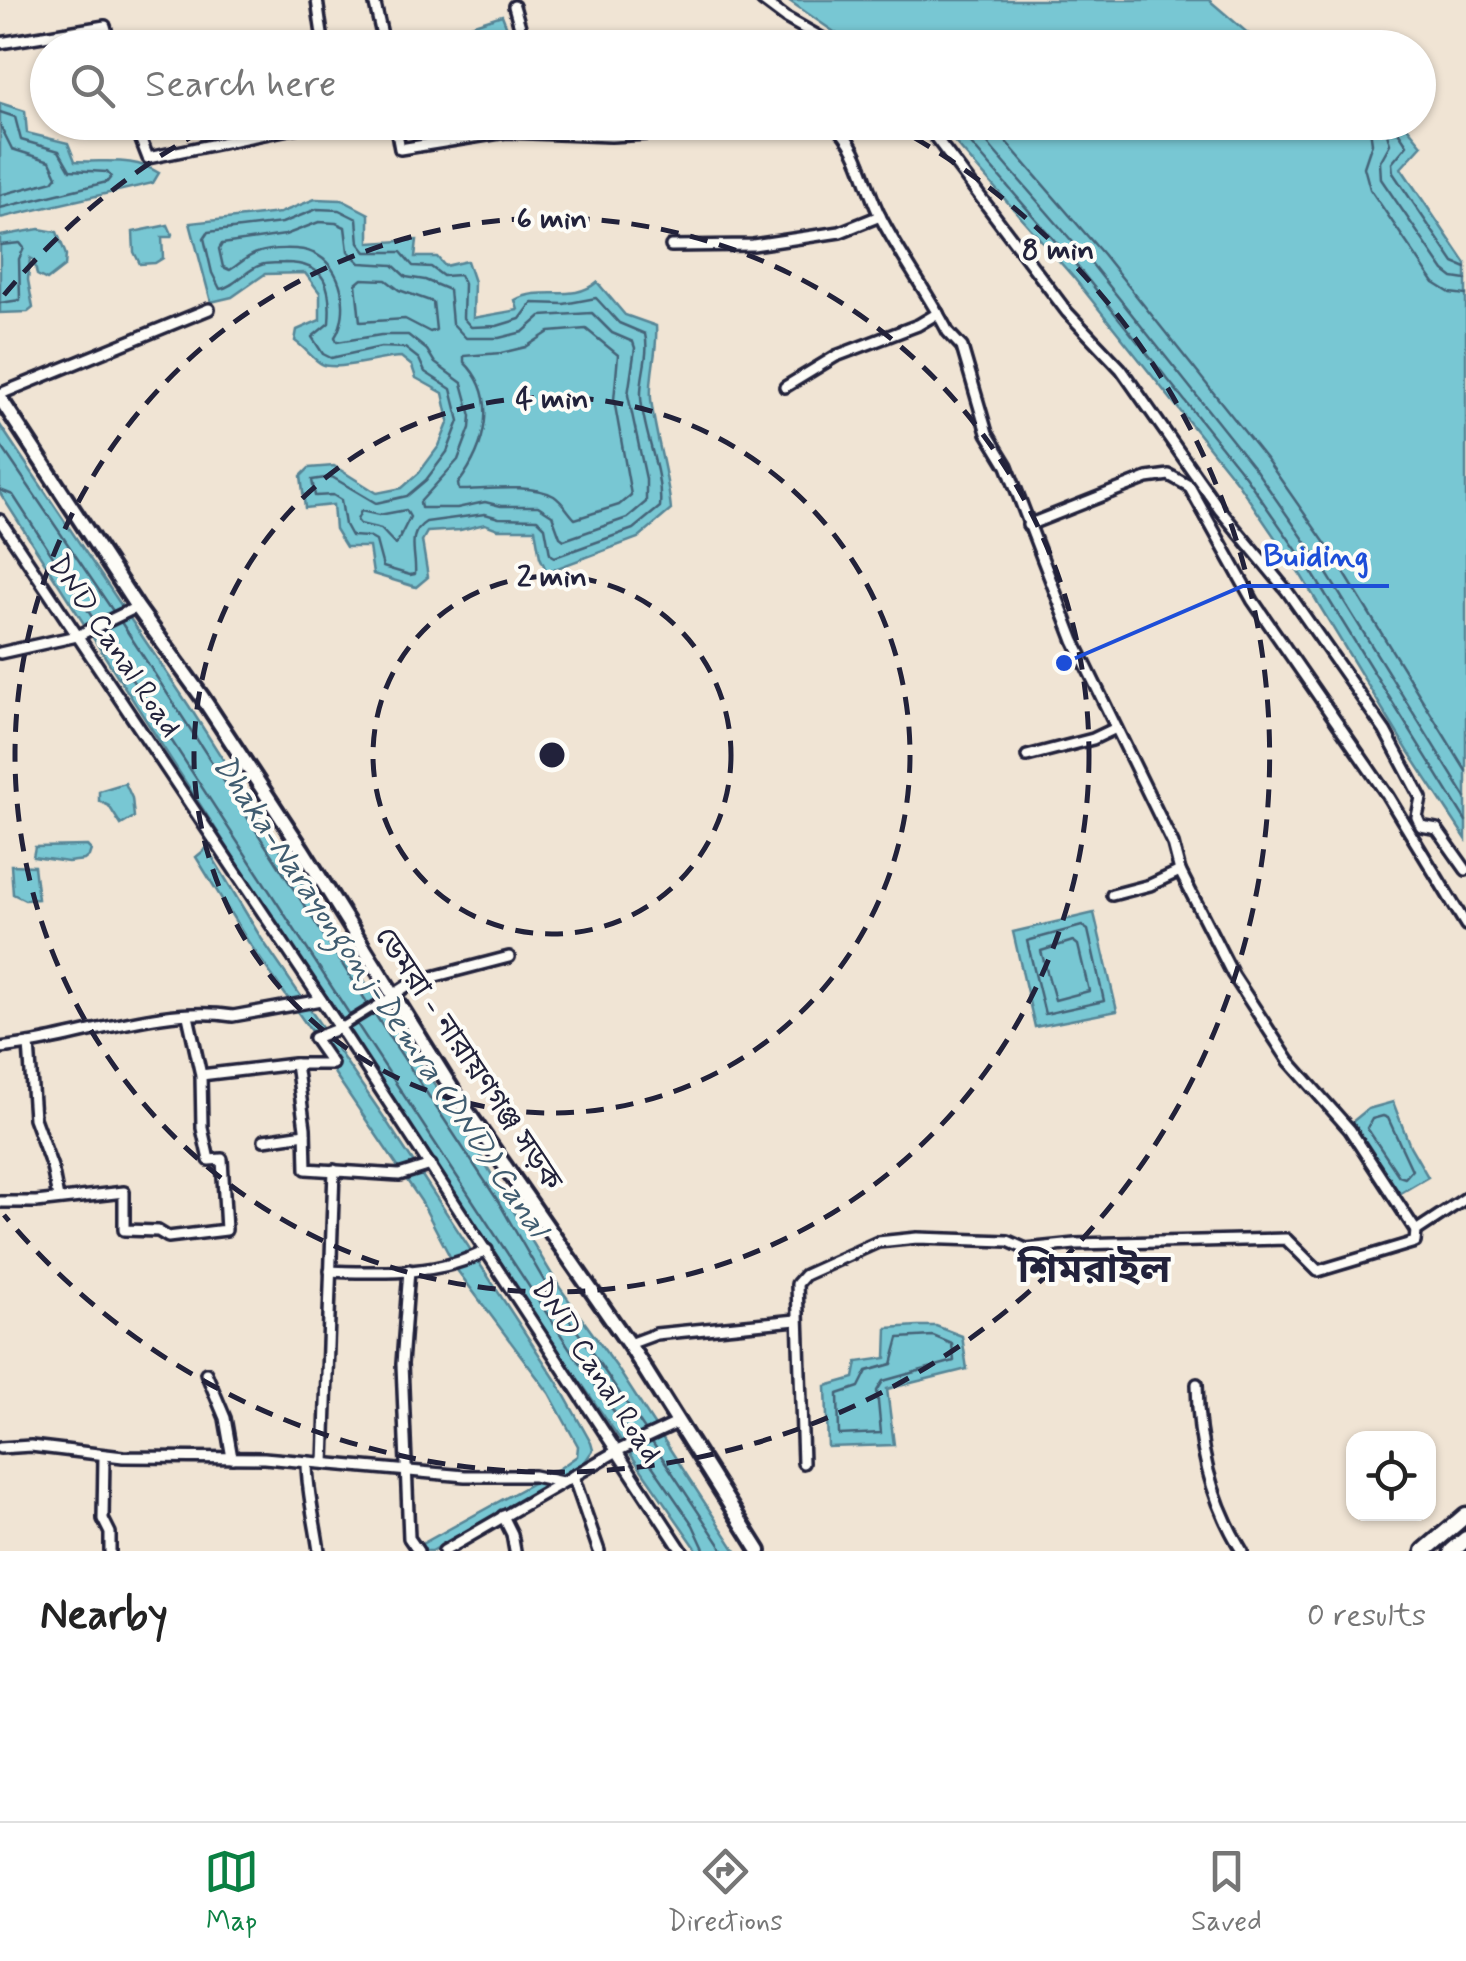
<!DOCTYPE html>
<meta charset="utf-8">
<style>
body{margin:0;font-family:Mynerve,"Noto Sans Bengali",sans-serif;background:#f6f6f6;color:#222}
.controls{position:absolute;right:30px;bottom:30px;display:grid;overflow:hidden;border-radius:20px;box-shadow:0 2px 8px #0004}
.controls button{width:90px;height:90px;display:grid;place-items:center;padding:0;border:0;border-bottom:2px solid #e0e0e0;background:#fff;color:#222;font:50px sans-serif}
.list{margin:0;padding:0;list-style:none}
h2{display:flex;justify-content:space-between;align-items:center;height:130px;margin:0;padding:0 40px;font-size:42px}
h2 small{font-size:32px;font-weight:400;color:#767676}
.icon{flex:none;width:55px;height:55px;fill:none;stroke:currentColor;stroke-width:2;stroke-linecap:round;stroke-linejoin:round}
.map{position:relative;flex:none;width:1466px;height:1551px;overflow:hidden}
.search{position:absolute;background:#fff;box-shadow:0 2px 8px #0004;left:30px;right:30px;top:30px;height:110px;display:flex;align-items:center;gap:25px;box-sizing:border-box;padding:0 35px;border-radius:55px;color:#767676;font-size:38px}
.sheet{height:270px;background:#fff}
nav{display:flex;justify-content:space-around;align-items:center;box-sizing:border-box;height:140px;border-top:2px solid #e0e0e0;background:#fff;font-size:28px;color:#767676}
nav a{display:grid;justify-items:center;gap:5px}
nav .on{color:#0b8043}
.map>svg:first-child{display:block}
.water{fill:#78c7d3;stroke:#568596;stroke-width:2.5}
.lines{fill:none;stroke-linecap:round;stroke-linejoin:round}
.shore{stroke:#446478;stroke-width:2.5}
.pedestrian-casing{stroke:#22223b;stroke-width:14}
.minor-casing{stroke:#22223b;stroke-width:16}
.primary-casing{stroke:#22223b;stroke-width:20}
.trunk-casing{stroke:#22223b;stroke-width:21}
.pedestrian{stroke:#fdfcf7;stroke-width:6}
.minor{stroke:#fdfcf7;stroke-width:9}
.primary{stroke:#fdfcf7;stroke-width:12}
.trunk{stroke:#fdfcf7;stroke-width:14}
.ring{fill:none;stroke:#22223b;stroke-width:5;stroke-dasharray:18 12}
.labels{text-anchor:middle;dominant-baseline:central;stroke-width:8;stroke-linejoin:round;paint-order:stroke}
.street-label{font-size:30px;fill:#22223b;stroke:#fdfcf7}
.water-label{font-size:32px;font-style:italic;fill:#405c70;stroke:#fdfcf7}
.district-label{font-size:40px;font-weight:bold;fill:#22223b;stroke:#fdfcf7}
.centre{fill:#22223b;stroke:#fdfcf7;stroke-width:5}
.ring-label{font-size:30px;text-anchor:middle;font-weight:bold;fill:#22223b;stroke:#fdfcf7;stroke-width:8;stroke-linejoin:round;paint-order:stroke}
.leader{fill:none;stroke:#1d4ed8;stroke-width:4}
.callout-dot{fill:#1d4ed8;stroke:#fdfcf7;stroke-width:4}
.callout-label{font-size:32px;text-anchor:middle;font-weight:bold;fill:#1d4ed8;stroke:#fdfcf7;stroke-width:8;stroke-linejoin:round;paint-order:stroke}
</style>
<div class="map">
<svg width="1466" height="1551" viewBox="0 0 1466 1551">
<rect width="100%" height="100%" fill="#f0e4d4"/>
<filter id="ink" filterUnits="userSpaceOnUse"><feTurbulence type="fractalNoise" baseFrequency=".01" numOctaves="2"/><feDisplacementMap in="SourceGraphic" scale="20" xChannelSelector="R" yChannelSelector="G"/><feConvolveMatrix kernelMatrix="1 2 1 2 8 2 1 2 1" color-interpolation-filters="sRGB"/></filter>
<g filter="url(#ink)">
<g class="water">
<polygon points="788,0 1209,0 1264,47 856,47"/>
<polygon points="502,15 509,33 494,47 411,47 408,36 446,33"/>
<path d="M 0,103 L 25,111 L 27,133 L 68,143 L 75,161 C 105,163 133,156 159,173 L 153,183 L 0,218 Z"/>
<polygon points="1403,122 1422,145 1401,168 1466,264 1466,839 1408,751 1302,577 1237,482 1074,278 938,123"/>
<path d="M 315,199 L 342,200 L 369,214 L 369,243 L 417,240 L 415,257 L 437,257 L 445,266 L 467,261 L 474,282 L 473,318 L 518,310 L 515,300 C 542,285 573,303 597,282 L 625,315 L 656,326 C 658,351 649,375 651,399 C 655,436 668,473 671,510 L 638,538 L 547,572 L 540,557 L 535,529 L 498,529 L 485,524 L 460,530 L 427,532 L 422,541 L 428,577 L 416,587 L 373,574 L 369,547 L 346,547 L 335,529 L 333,505 L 305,508 L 301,476 L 309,468 L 334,466 L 377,493 L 402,488 L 419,473 L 439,446 L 449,421 L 443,393 L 416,378 L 412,366 L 401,357 C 382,357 333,373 320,363 C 311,357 305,348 295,341 L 297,330 L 320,320 L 320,293 L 305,273 L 265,274 L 232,297 L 211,302 L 190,223 L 280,213 Z"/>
<polygon points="168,225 172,234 171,237 162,237 163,258 155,263 140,264 134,252 133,232"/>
<polygon points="39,229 57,232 66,255 65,266 47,280 37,275 34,260 30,258 28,280 33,308 28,312 0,313 0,236"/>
<polygon points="0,425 189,706 351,961 462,1125 560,1288 616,1366 736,1551 698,1551 567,1363 278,926 0,493"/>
<polygon points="125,783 132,798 134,817 121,825 109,806 99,801 99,791"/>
<polygon points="87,846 91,850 89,856 84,860 68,862 33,857 35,847"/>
<polygon points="207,848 261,938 383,1116 557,1382 591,1443 593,1450 584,1463 432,1551 409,1551 560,1468 577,1456 578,1446 549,1393 457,1270 421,1201 335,1074 320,1044 247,940 196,857"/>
<polygon points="11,865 34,866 38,899 25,900 13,894"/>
<polygon points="1094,913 1117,1011 1035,1027 1013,932"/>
<polygon points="1393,1102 1410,1146 1428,1177 1399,1194 1352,1122 1368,1109"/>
<polygon points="918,1326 936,1326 962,1336 967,1369 887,1389 894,1445 828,1447 826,1386 854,1378 857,1362 886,1358 887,1328"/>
</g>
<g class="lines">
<g class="shore">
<polyline points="0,112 15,117 21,140 59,151 70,170 107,172 111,177 107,182 0,208"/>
<polyline points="952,122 1081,271 1245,476 1311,571 1466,821"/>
<polyline points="969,122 1091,263 1255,469 1321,564 1466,798"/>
<polyline points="989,122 1103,254 1267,460 1334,556 1466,771"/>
<polyline points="1369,122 1372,143 1364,167 1370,189 1434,283 1450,293 1466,295"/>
<polyline points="1384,122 1390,144 1380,162 1381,179 1444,271 1453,278 1466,280"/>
<polyline points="1396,122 1397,130 1407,145 1392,163 1393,173 1454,263 1466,268"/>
<polyline points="0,125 12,149 50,161 57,176 53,181 0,195"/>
<path d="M 317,209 L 339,210 L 357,219 L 359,243 L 366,252 L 401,252 L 413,266 L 431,267 L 443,276 L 460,275 L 464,284 L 463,318 L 471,327 L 497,326 L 520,319 L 532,303 L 564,304 L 596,298 L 619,323 L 645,334 C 650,355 640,375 641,397 C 643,434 663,470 660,507 L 633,529 L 555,557 L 550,554 L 545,527 L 537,519 L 499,518 L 485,514 L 426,522 C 405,535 417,554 415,574 L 410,575 L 383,567 L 376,541 L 369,537 L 351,536 L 345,525 L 341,500 L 333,495 L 315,496 L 312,480 L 332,477 L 376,503 L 407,496 L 426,480 L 447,452 L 459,421 L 451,389 L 425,372 L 419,359 L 405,348 L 381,347 L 331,358 L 323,354 L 312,337 L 329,323 C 332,286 326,263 285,263 C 278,264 268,262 261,265 C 245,270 236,286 220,289 L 212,273 L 204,238 L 208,232 L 282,223 Z"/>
<path d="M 319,222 L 336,223 L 345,227 L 348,251 L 360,263 L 393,265 L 406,277 L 425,280 L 449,290 L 452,323 L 466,338 L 499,338 L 523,332 L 541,316 L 592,313 L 612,333 L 633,342 L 635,348 L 628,395 L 646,479 L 646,502 L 627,518 L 564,540 L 560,537 L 552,515 L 538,506 L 501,506 L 485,502 L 457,508 L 421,508 L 420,502 L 458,460 L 470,428 L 471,416 L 462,383 L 435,363 L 427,350 L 408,335 L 381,335 L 337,342 L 335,337 C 351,312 343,265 313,253 C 301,247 270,248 257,253 C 247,256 238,265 230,270 L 223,267 L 219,249 L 222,244 L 285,235 Z"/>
<polyline points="0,245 20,243 24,248 19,259 20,300 0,303"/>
<polygon points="362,279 386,280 399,290 433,302 436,330 430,332 405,319 360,322 356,284"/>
<path d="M 586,329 L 618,355 L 614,400 L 631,495 L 619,505 L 575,519 C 568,512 563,502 554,496 C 530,483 485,490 459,490 L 458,484 C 485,448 500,398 464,362 L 464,356 L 501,353 L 526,347 L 549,332 Z"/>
<polyline points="0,444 113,611"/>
<polyline points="0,490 13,495 94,620"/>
<polygon points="406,510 410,517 396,545 381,529 360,524 357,520 361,511 379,515"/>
<polyline points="121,622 368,1004"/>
<polyline points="101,632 350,1015"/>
<polygon points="1082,926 1088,930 1104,1001 1045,1014 1027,941"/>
<polygon points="1073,941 1078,945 1089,991 1055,1000 1041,951"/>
<polyline points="374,1013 498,1201 551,1293 645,1430"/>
<polyline points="357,1024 576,1358 632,1437"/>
<polygon points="1383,1116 1388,1118 1412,1170 1405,1178 1399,1176 1367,1128 1372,1119"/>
<polygon points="933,1336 952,1344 954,1361 883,1381 877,1391 881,1433 839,1435 838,1394 859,1387 867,1371 892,1364 899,1338"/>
<polyline points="652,1442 724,1551"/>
<polyline points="640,1448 693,1525 705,1551"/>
</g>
<defs>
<polyline id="pedestrian" points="340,1028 393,995"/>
<g id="minor">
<polyline points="317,0 324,48"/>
<polyline points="374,0 385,48"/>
<polyline points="762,0 786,18 839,48"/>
<polyline points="514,6 526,48"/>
<polyline points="0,43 105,26 111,48"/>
<polyline points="134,122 148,158 323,122"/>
<polyline points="395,122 400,149 506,132 611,136 666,133 732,122"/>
<polyline points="822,122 824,122"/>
<path d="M 832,122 C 862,148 864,186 881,218 C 901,257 928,293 948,332 L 962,347 L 987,433 L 1007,466 L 1074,641 L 1173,844 L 1180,871 L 1233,975 L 1289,1061 L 1350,1130 L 1416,1231 L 1466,1198"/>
<polyline points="924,122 1067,312 1121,369 1220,510 1287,591 1385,731 1421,798 1417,817 1421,826 1437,829 1466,870"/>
<polyline points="671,246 753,245 840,232 880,216"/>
<polyline points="785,387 836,356 918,325 938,313"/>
<polyline points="0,394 209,309"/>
<polyline points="0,520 340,1028 682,1551"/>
<polyline points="1028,525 1147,478 1169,475 1189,486 1253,601 1387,795 1466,925"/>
<polyline points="0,653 77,636 137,607"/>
<polyline points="1027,756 1093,739 1116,728"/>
<polyline points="1112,895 1150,885 1180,871"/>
<polyline points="393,995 413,982 509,957"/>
<polyline points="0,1048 29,1044"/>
<polyline points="296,1064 305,1128 306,1169 399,1175 431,1165"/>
<polyline points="201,1075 294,1064 332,1064 314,1038 340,1028"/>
<polyline points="264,1140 305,1134"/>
<path d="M 58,1198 L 52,1167 L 34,1118 L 29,1044 C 94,1033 167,1006 233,1016 L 321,1000"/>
<polyline points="0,1202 36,1202 124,1192 124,1230 158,1231 168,1237 226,1230 222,1159 209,1160 202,1128 201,1075 188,1016"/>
<polyline points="409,1270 402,1364 409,1538 418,1551"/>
<path d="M 330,1271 C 382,1273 441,1276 487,1250"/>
<polyline points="629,1344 656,1334 796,1320"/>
<polyline points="206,1373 225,1418 232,1458"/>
<path d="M 1197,1384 C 1198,1444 1210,1499 1242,1551"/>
<polyline points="0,1448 31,1446 123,1457 264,1458 465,1476 534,1476 562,1482"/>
<polyline points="104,1456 103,1519 110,1533 110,1551"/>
<path d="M 307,1462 C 307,1492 315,1521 319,1551"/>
<polyline points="324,1463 334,1170"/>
<polyline points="803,1463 797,1284 805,1275 878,1242 917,1238 1008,1241 1026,1249 1075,1244 1286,1239 1318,1271 1415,1242 1416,1231"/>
<polyline points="573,1476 599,1551"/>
<polyline points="503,1516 512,1534 515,1551"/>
<polyline points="444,1551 617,1451 677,1423"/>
</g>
<polyline id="primary" points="0,398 137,607 202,697 302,849 457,1097 632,1349 759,1551"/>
<g id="trunk">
<polyline points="1424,1551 1466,1515"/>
<polyline points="1452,1551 1466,1539"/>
</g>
</defs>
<use href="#pedestrian" class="pedestrian-casing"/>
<use href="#minor" class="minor-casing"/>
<use href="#primary" class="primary-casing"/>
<use href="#trunk" class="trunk-casing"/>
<use href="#pedestrian" class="pedestrian"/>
<use href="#minor" class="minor"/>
<use href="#primary" class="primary"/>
<use href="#trunk" class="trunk"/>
</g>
</g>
<g class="ring">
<circle cx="552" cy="755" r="179"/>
<circle cx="552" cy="755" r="358"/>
<circle cx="552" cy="755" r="537"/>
<path d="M4 295A716 716 0 0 1 216 123M446 47A716 716 0 0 1 658 47M888 123A716 716 0 1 1 4 1215"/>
</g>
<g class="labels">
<g class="street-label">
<text transform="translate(114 646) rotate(56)">DND Canal Road</text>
<text transform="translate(468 1059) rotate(56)">ডেমরা - নারায়ণগঞ্জ সড়ক</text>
<text transform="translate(596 1371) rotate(57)">DND Canal Road</text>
</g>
<g class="water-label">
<text transform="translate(380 996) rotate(56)">Dhaka-Narayongonj-Demra (DND) Canal</text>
</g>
<g class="district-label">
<text x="1094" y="1271">শিমরাইল</text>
</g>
</g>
<circle cx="552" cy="755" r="15" class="centre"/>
<g class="ring-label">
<text x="552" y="228">6 min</text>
<text x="1058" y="259">8 min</text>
<text x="552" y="408">4 min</text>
<text x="552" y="586">2 min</text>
</g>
<path class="leader" d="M1064 663L1243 586H1389"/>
<circle class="callout-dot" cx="1064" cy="663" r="10"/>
<g class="callout-label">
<text x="1316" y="566">Buiding</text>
</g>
</svg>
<div class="controls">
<button><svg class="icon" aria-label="locate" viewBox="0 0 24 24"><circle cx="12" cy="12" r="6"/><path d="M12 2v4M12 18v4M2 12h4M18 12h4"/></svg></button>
</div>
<div class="search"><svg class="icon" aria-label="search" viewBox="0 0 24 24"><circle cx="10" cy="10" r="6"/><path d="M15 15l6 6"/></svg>Search here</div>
</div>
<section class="sheet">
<h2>Nearby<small>0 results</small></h2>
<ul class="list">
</ul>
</section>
<nav>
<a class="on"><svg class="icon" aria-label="map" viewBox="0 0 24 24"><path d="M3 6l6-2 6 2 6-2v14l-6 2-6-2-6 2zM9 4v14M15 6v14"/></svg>Map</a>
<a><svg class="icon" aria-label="directions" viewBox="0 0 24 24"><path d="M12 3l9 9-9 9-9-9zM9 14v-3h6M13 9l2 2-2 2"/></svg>Directions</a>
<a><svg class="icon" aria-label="saved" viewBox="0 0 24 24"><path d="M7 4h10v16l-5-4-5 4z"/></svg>Saved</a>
</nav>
